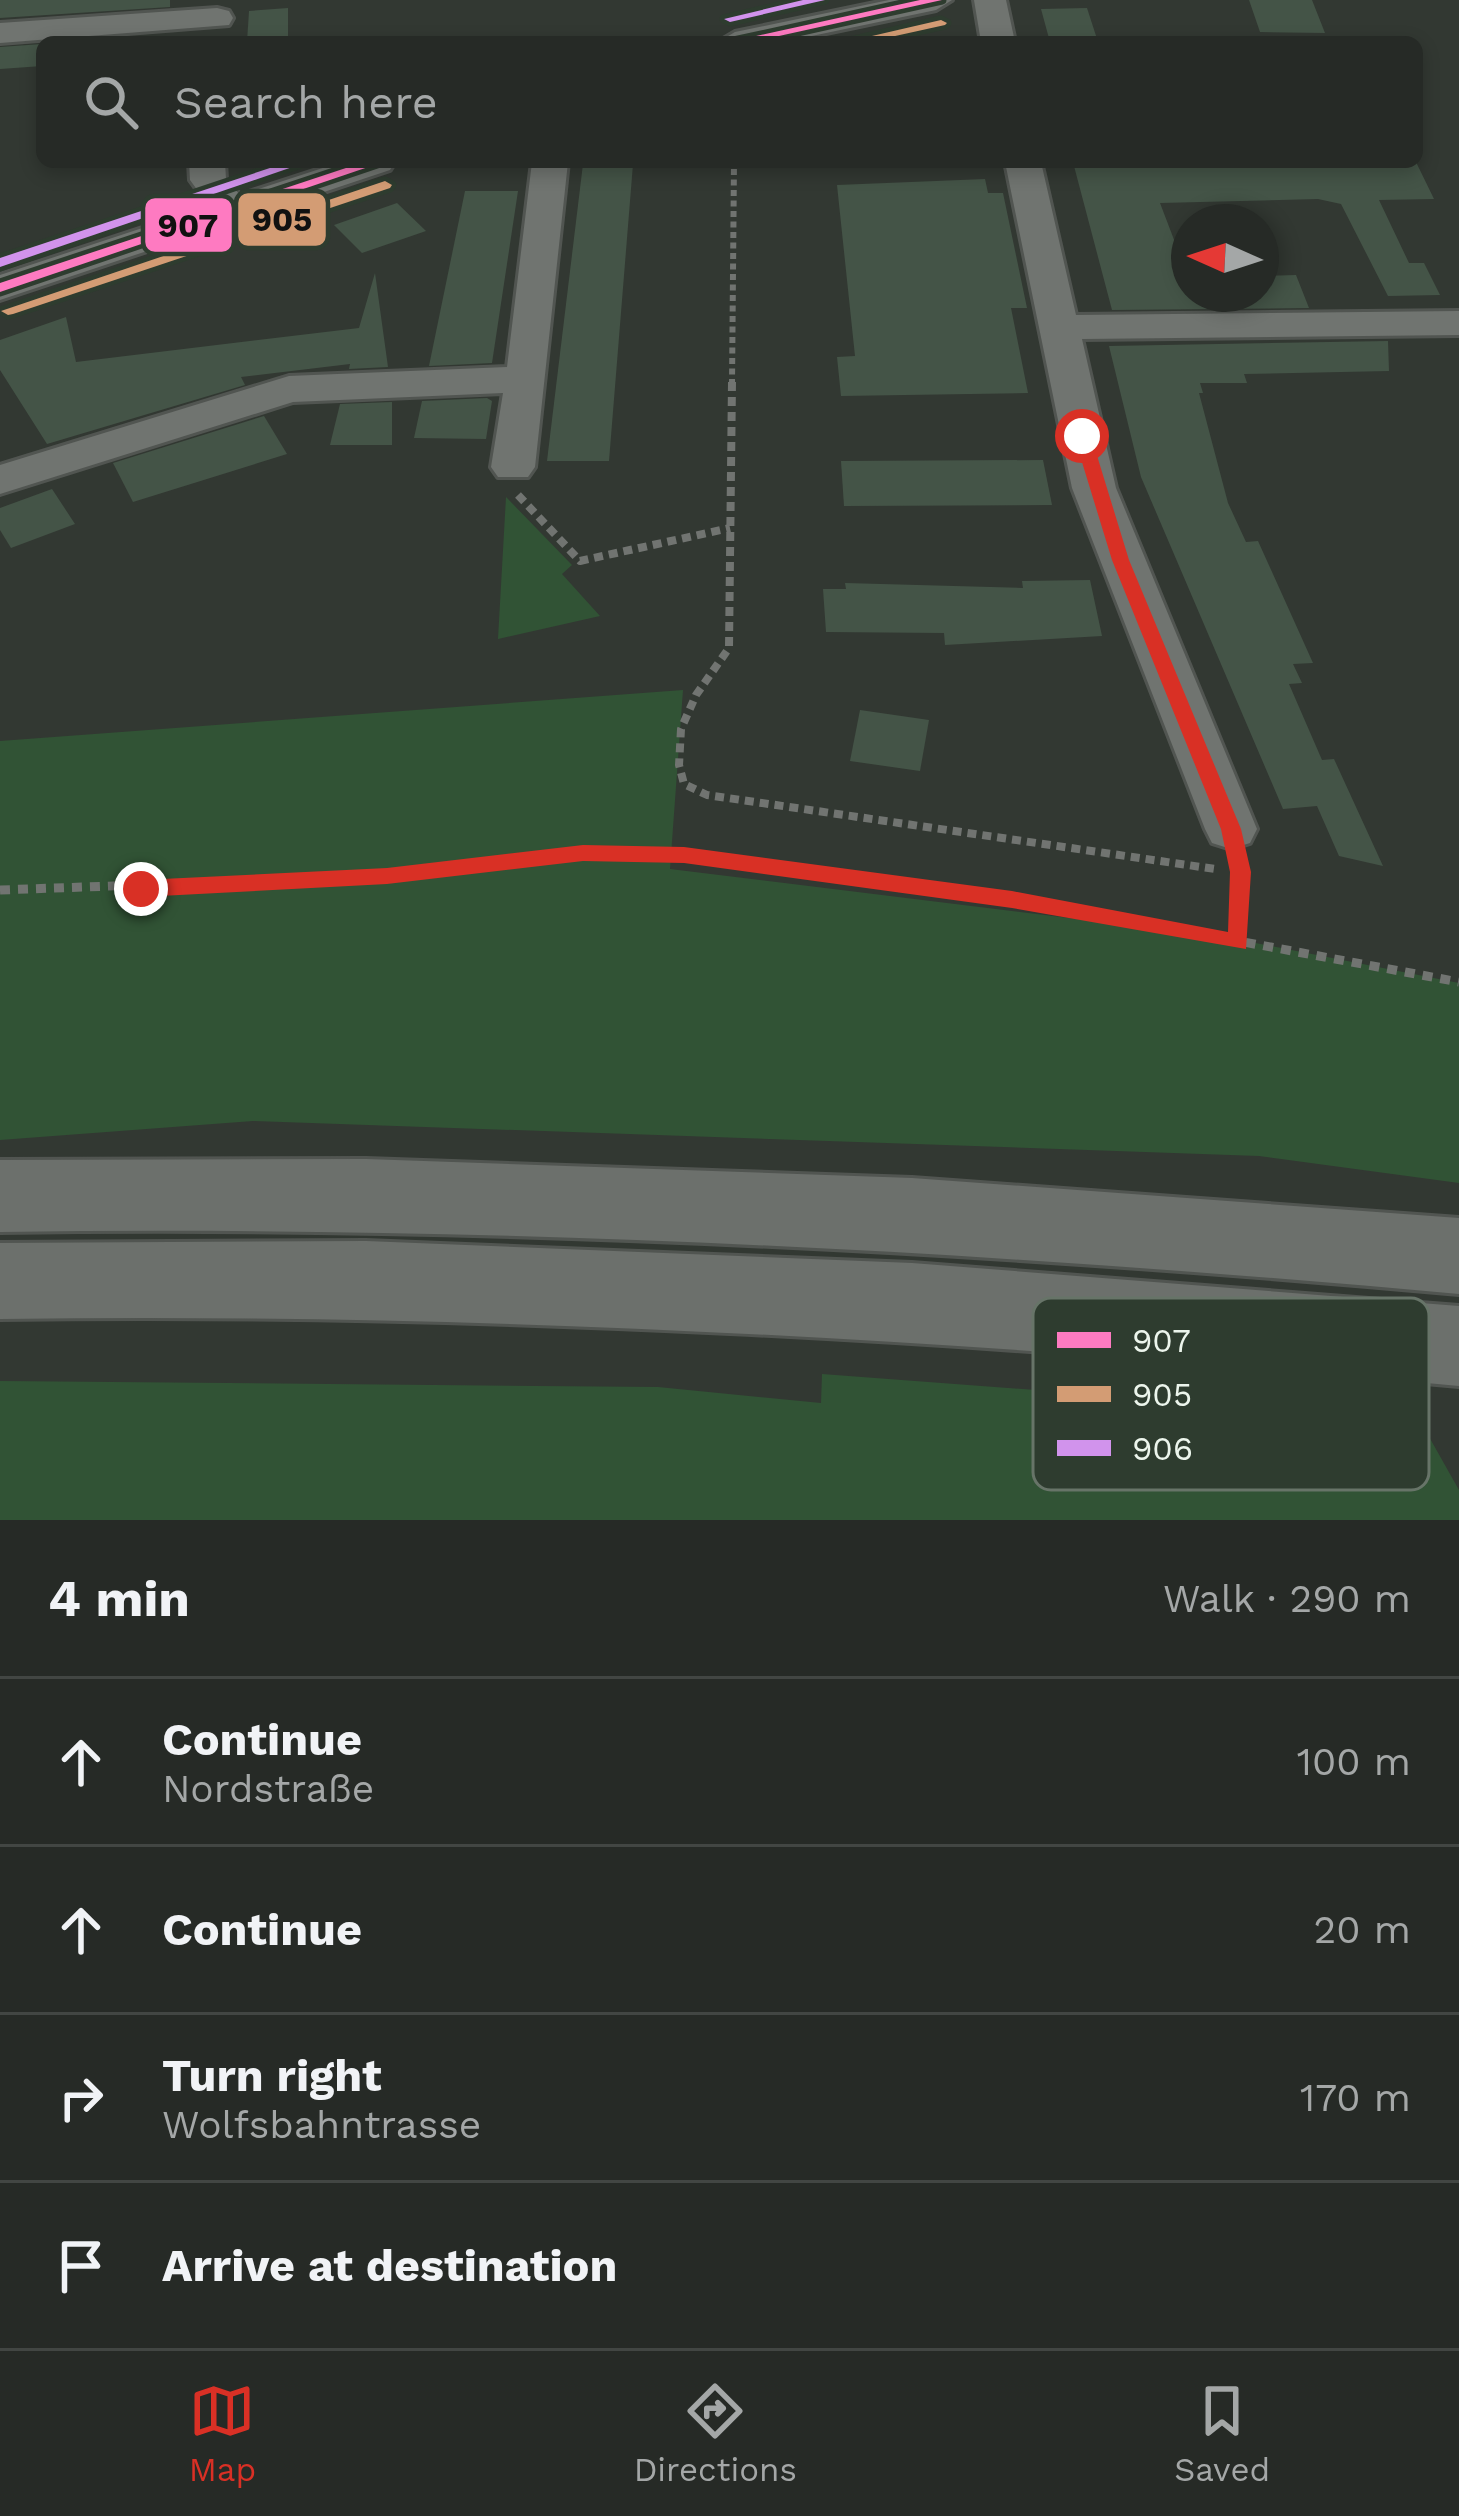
<!DOCTYPE html>
<meta charset="utf-8">
<style>
body{margin:0;font-family:"Work Sans",sans-serif;background:#2e322e;color:#f1f3f6}
.compass{position:absolute;left:1171px;top:204px;width:108px;height:108px;border-radius:50%;background:#262a26;box-shadow:0 6px 18px #0003;rotate:273deg}
.stop{position:absolute;width:36px;height:36px;margin:-27px;border:9px solid #d93025;border-radius:50%;background:#fff}
.stop.end{background:#d93025;border-color:#fff;box-shadow:0 3px 12px #0008}
.list{margin:0;padding:0;list-style:none}
h2{display:flex;justify-content:space-between;align-items:center;height:156px;margin:0;padding:0 48px;font-size:51px}
h2 small{font-size:39px;font-weight:400;color:#a4a7a7}
.list li{display:grid;grid-template-columns:78px 1fr auto;gap:36px;align-items:center;box-sizing:border-box;height:168px;padding:0 48px;border-top:3px solid #424643}
.list b{display:block;font-size:45px;white-space:nowrap}
.list p{margin:0;font-size:39px;white-space:nowrap;color:#a4a7a7}
.list em{font-size:39px;font-style:normal;color:#a4a7a7}
.icon{flex:none;width:66px;height:66px;fill:none;stroke:currentColor;stroke-width:2;stroke-linecap:round;stroke-linejoin:round}
.map{position:relative;flex:none;width:1459px;height:1520px;overflow:hidden}
.search{position:absolute;background:#262a26;box-shadow:0 6px 18px #0003;left:36px;right:36px;top:36px;height:132px;display:flex;align-items:center;gap:30px;box-sizing:border-box;padding:0 42px;border-radius:18px;color:#a4a7a7;font-size:45px}
.sheet{height:828px;background:#262a26}
nav{display:flex;justify-content:space-around;align-items:center;box-sizing:border-box;height:168px;border-top:3px solid #424643;background:#262a26;font-size:33px;color:#a4a7a7}
nav a{display:grid;justify-items:center;gap:6px}
nav .on{color:#d93025}
.map>svg:first-child{display:block}
.green{fill:#315335}
.building{fill:#445447}
.lines{fill:none;stroke-linecap:round;stroke-linejoin:round}
.minor-casing{stroke:#515551;stroke-width:6}
.highway-casing{stroke:#515551;stroke-width:6}
.path-far2{stroke:#717471;stroke-width:6;stroke-dasharray:6 4.5;stroke-linecap:butt}
.path-far1{stroke:#717471;stroke-width:8;stroke-dasharray:9 6;stroke-linecap:butt}
.path{stroke:#717471;stroke-width:9;stroke-dasharray:10 8;stroke-linecap:butt}
.minor{fill:#707470;fill-rule:evenodd}
.highway{fill:#6c706c;fill-rule:evenodd}
.bus-1-casing{stroke:#2e3c2f;stroke-width:9}
.bus-2-casing{stroke:#2e3c2f;stroke-width:9}
.bus-3-casing{stroke:#2e3c2f;stroke-width:9}
.bus-1{fill:#fe7ac1;fill-rule:evenodd}
.bus-2{fill:#d39c74;fill-rule:evenodd}
.bus-3{fill:#d193ec;fill-rule:evenodd}
.route{fill:#d93025}
.key{fill:#2e3c2f;stroke:#677468;stroke-width:3}
.key-label{font-size:33px;fill:#ecf5ec}
.line-badge{stroke:#2e3c2f;stroke-width:4.5}
.pale-badge-label{font-size:33px;text-anchor:middle;font-weight:bold;fill:#111}
</style>
<div class="map">
<svg width="1459" height="1520" viewBox="0 0 1459 1520">
<rect width="100%" height="100%" fill="#323832"/>
<g class="green">
<polygon points="506,497 572,565 562,574 600,616 498,639"/>
<polygon points="683,690 670,869 1225,937 1459,983 1459,1183 1259,1156 253,1121 0,1140 0,741"/>
<polygon points="822,1374 1419,1419 1459,1490 1459,1520 0,1520 0,1381 658,1387 821,1403"/>
</g>
<g class="building">
<polygon points="0,0 170,0 170,7 0,18"/>
<polygon points="1249,0 1312,0 1325,33 1260,32"/>
<polygon points="288,8 288,42 247,42 249,11"/>
<polygon points="1087,8 1098,42 1050,42 1041,9"/>
<polygon points="42,44 42,66 0,69 0,47"/>
<polygon points="1098,162 1416,162 1434,199 1379,200 1409,263 1424,263 1440,295 1388,296 1341,204 1318,199 1160,203 1189,279 1189,294 1261,294 1261,276 1296,275 1309,308 1112,310 1074,166"/>
<polygon points="583,164 633,164 609,461 547,461"/>
<polygon points="985,179 988,193 1003,193 1027,308 1011,308 1028,393 841,396 837,357 855,356 837,185"/>
<polygon points="465,191 518,191 492,363 429,366"/>
<polygon points="397,203 426,231 362,253 334,225"/>
<polygon points="375,273 388,367 349,369 350,364 241,377 245,385 47,444 0,370 0,340 66,317 76,362 359,328"/>
<polygon points="1388,341 1389,371 1244,374 1247,383 1200,383 1203,393 1199,393 1228,503 1246,542 1258,541 1313,663 1293,664 1302,683 1289,684 1322,760 1334,759 1383,866 1339,856 1317,806 1283,809 1141,477 1109,346"/>
<polygon points="487,398 492,401 486,439 414,438 422,401"/>
<polygon points="392,402 392,445 330,445 340,404"/>
<polygon points="264,416 287,454 133,502 113,463"/>
<polygon points="1043,460 1052,505 844,506 841,461"/>
<polygon points="52,489 75,524 11,548 0,530 0,508"/>
<polygon points="1090,580 1102,636 945,645 944,633 826,632 823,589 846,589 845,583 1023,588 1022,581"/>
<polygon points="860,710 929,720 920,771 850,761"/>
</g>
<g class="lines">
<defs>
<g id="minor">
<polygon points="889,0 952,0 936,10 783,42 718,42 735,32"/>
<polygon points="974,0 1006,0 1015,42 981,42"/>
<polygon points="217,8 229,11 233,18 229,25 0,43 0,23"/>
<polygon points="189,162 225,162 226,179 240,195 341,162 395,162 390,170 0,300 0,275 209,206 190,180"/>
<polygon points="532,162 568,162 535,467 528,477 498,477 491,467 503,393 293,402 0,494 0,465 289,376 507,367"/>
<polygon points="1005,162 1041,162 1076,315 1459,311 1459,335 1082,339 1116,488 1257,829 1250,843 1231,849 1212,843 1205,829 1072,488"/>
</g>
<g id="highway">
<path d="M 366,1159 L 912,1178 L 1459,1218 L 1459,1294 C 973,1250 488,1225 0,1232 L 0,1160 Z"/>
<path d="M 366,1241 L 912,1263 L 1459,1306 L 1459,1386 C 973,1341 488,1312 0,1319 L 0,1243 Z"/>
</g>
</defs>
<use href="#minor" class="minor-casing"/>
<use href="#highway" class="highway-casing"/>
<polyline class="path-far2" points="732,385 734,162"/>
<g class="path-far1">
<polyline points="732,382 729,648 696,695 681,729 679,765 684,784 707,795 1215,869"/>
<polyline points="518,495 580,561 730,528"/>
<polyline points="1239,866 1239,881"/>
<polyline points="251,881 387,876 583,853 684,855 877,881"/>
</g>
<g class="path">
<polyline points="855,878 1012,899 1459,982"/>
<polyline points="1239,878 1239,943"/>
<polyline points="0,890 334,878"/>
</g>
<use href="#minor" class="minor"/>
<use href="#highway" class="highway"/>
<defs>
<g id="bus-1">
<polygon points="920,0 942,0 752,42 729,42"/>
<polygon points="364,162 383,162 0,292 0,283"/>
</g>
<g id="bus-2">
<polygon points="941,20 947,23 945,25 868,42 846,42"/>
<polygon points="385,181 392,185 390,188 13,314 8,315 1,311"/>
</g>
<g id="bus-3">
<polygon points="803,0 825,0 730,22 724,19"/>
<polygon points="288,162 307,162 0,267 0,258"/>
</g>
</defs>
<use href="#bus-1" class="bus-1-casing"/>
<use href="#bus-2" class="bus-2-casing"/>
<use href="#bus-3" class="bus-3-casing"/>
<use href="#bus-1" class="bus-1"/>
<use href="#bus-2" class="bus-2"/>
<use href="#bus-3" class="bus-3"/>
</g>
<polygon class="route" points="1082,431 1091,436 1129,560 1241,829 1251,872 1246,949 1012,908 684,863 583,861 387,884 141,897 131,889 141,880 387,868 583,845 684,847 1012,891 1228,932 1230,872 1221,829 1112,560 1074,436"/>
<rect x="1033" y="1298" width="396" height="192" rx="18" class="key"/>
<rect x="1057" y="1332" width="54" height="16" fill="#fe7ac1"/>
<rect x="1057" y="1386" width="54" height="16" fill="#d39c74"/>
<rect x="1057" y="1440" width="54" height="16" fill="#d193ec"/>
<g class="key-label">
<text x="1132" y="1352">907</text>
<text x="1132" y="1406">905</text>
<text x="1132" y="1460">906</text>
</g>
<g class="line-badge">
<rect x="236" y="191" width="92" height="57" rx="12" fill="#d39c74"/>
<rect x="143" y="196" width="91" height="58" rx="12" fill="#fe7ac1"/>
</g>
<g class="pale-badge-label">
<text x="282" y="231">905</text>
<text x="188" y="237">907</text>
</g>
</svg>
<svg class="compass" viewBox="-18 -18 36 36"><path d="M0-13l5 13h-10z" fill="#e53935"/><path d="M0 13l5-13h-10z" fill="#a4a7a7"/></svg>
<div class="stop" style="left:1082px;top:436px"></div>
<div class="stop end" style="left:141px;top:889px"></div>
<div class="search"><svg class="icon" aria-label="search" viewBox="0 0 24 24"><circle cx="10" cy="10" r="6"/><path d="M15 15l6 6"/></svg>Search here</div>
</div>
<section class="sheet">
<h2>4 min<small>Walk · 290 m</small></h2>
<ul class="list">
<li><svg class="icon" aria-label="ahead" viewBox="0 0 24 24"><path d="M12 20V5M6 11l6-6 6 6"/></svg><div><b>Continue</b><p>Nordstraße</p></div><em>100 m</em></li>
<li><svg class="icon" aria-label="ahead" viewBox="0 0 24 24"><path d="M12 20V5M6 11l6-6 6 6"/></svg><div><b>Continue</b></div><em>20 m</em></li>
<li><svg class="icon" aria-label="right" viewBox="0 0 24 24"><path d="M7 20v-9h11M14 6l5 5-5 5"/></svg><div><b>Turn right</b><p>Wolfsbahntrasse</p></div><em>170 m</em></li>
<li><svg class="icon" aria-label="arrive" viewBox="0 0 24 24"><path d="M6 21V4h12l-3 4 3 4H6"/></svg><div><b>Arrive at destination</b></div></li>
</ul>
</section>
<nav>
<a class="on"><svg class="icon" aria-label="map" viewBox="0 0 24 24"><path d="M3 6l6-2 6 2 6-2v14l-6 2-6-2-6 2zM9 4v14M15 6v14"/></svg>Map</a>
<a><svg class="icon" aria-label="directions" viewBox="0 0 24 24"><path d="M12 3l9 9-9 9-9-9zM9 14v-3h6M13 9l2 2-2 2"/></svg>Directions</a>
<a><svg class="icon" aria-label="saved" viewBox="0 0 24 24"><path d="M7 4h10v16l-5-4-5 4z"/></svg>Saved</a>
</nav>
